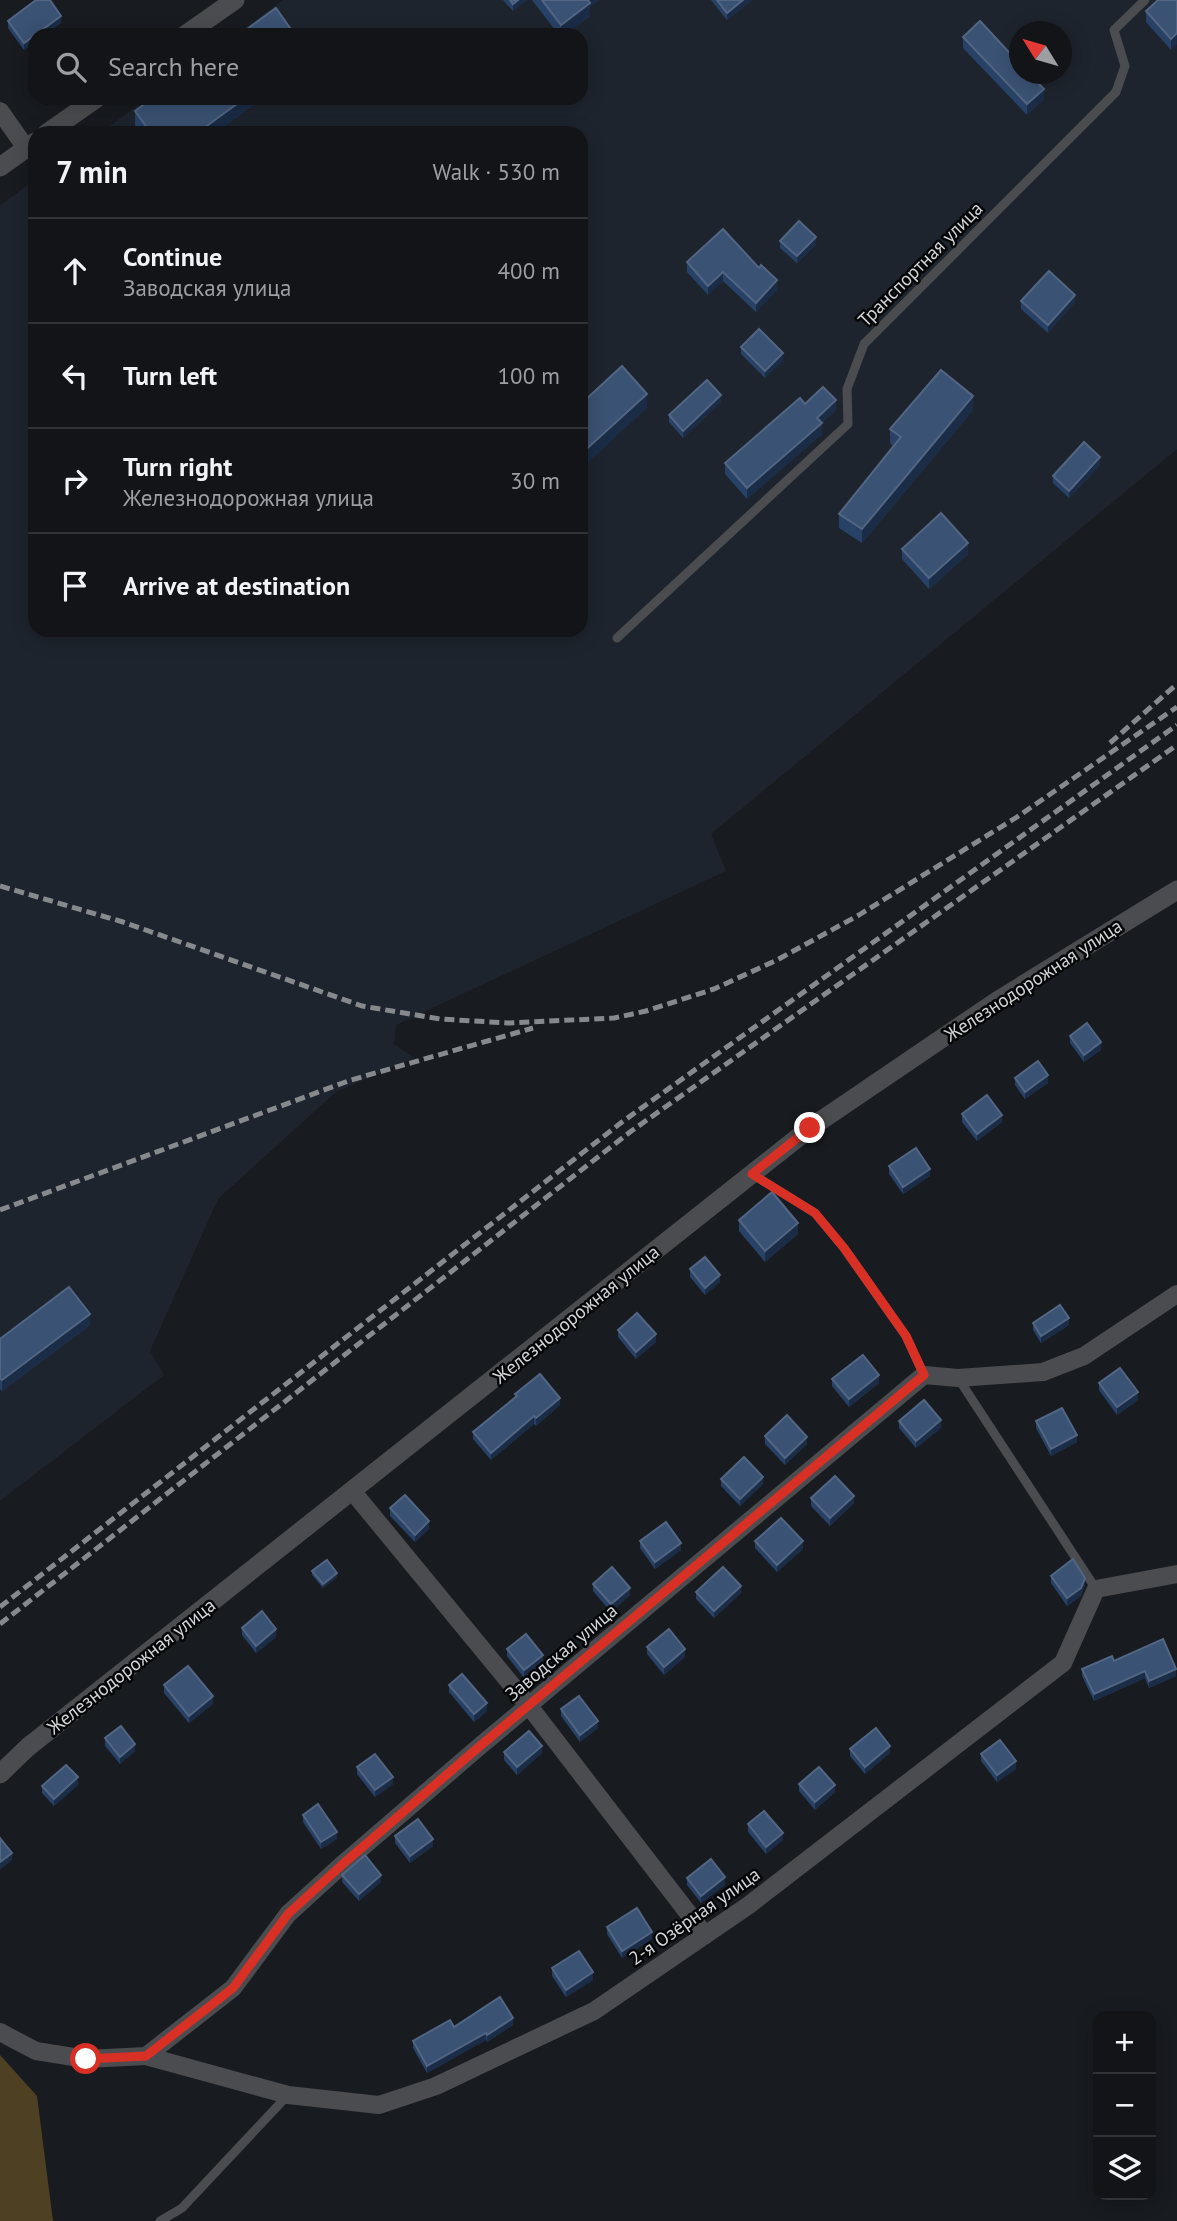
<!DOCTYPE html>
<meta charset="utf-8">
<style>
body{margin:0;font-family:"PT Sans",sans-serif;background:#1b1d21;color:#f1f3f6}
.controls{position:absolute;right:21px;bottom:21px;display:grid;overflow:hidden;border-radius:14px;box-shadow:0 4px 18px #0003}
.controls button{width:63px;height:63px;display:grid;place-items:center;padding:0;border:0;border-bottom:2px solid #313337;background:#121418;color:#f1f3f6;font:35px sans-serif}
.compass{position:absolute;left:1009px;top:21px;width:63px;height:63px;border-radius:50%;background:#121418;box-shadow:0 4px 18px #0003;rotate:307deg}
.stop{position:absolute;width:21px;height:21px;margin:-16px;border:5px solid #d93025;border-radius:50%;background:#fff}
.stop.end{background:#d93025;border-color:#fff;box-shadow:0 2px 7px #0008}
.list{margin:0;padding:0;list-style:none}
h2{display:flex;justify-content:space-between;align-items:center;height:91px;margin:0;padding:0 28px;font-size:30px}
h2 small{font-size:23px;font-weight:400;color:#9c9ea2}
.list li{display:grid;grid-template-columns:46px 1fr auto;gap:21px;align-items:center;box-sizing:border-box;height:105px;padding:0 28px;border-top:2px solid #313337}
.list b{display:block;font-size:26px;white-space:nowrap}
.list p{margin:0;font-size:23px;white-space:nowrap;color:#9c9ea2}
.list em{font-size:23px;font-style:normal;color:#9c9ea2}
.icon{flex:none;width:38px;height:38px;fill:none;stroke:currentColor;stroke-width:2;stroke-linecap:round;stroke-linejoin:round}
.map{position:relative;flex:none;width:1177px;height:2221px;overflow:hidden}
.search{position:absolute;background:#121418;box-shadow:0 4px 18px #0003;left:28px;top:28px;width:560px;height:77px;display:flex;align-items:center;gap:18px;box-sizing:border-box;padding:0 24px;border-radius:21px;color:#9c9ea2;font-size:26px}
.panel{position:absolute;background:#121418;box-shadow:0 4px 18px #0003;left:28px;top:126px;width:560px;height:511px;border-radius:21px}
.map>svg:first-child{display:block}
.built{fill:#1e242d;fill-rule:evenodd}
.green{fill:#4e4123}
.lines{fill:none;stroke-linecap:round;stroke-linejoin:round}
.service{stroke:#4b4c4f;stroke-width:9}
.minor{stroke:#4b4c4f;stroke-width:18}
.tertiary{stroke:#4b4c4f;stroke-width:19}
.rail{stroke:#878a8d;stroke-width:5;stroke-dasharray:10 5;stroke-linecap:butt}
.wall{fill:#284267}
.shaded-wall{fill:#1a2c46}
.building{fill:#3a5273;stroke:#526683;stroke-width:2}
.route{stroke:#d93025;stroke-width:9}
.labels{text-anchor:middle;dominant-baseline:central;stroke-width:5;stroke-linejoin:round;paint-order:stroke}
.street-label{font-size:19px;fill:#d2d4d7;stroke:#050608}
</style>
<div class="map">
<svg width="1177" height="2221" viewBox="0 0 1177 2221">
<rect width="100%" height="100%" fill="#181b20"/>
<path class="built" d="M 283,0 L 1177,0 L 1177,449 L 711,834 L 726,871 L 396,1025 L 394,1044 L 414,1058 L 336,1092 L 218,1199 L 150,1351 L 164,1375 L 0,1501 L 0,205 L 35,180 L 35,630 L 581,630 L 581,133 L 100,133 L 148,98 L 581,98 L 581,35 L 235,35 ZM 1020,32 L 1062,32 L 1062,74 L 1020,74 Z"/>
<polygon class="green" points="0,2055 37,2096 53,2221 0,2221"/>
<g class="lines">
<g class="service">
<polyline points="617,638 848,424 847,389 864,344 1116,92 1125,66 1114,30 1145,0"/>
<polyline points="752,1174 815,1213 844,1248 906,1336 924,1375"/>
<polyline points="958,1378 1096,1589"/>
<polyline points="160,2221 182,2208 288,2095"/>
</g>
<g class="minor">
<polyline points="0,111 26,148"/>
<polyline points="353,1492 529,1706 705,1935"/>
<polyline points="0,2032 36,2051 86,2059 146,2056 233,1988 288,1914 344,1863 480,1746 924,1375 958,1378 1043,1372 1084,1356 1177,1294"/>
<polyline points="146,2056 288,2095 379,2105 436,2086 594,2011 749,1905 1063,1663 1096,1589 1177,1574"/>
</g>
<g class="tertiary">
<polyline points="185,35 235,0"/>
<polyline points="47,133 97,98"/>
<polyline points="0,167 35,142"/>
<polyline points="0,1774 28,1747 810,1128 997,1001 1177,890"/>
</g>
<g class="rail">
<polyline points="1110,743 1177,684"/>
<polyline points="0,886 123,922 362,1006 440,1019 508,1023 614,1018 646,1011 714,989 777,960 859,915 1017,817 1177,707"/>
<polyline points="0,1210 351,1080 533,1028"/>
<polyline points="0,1607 622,1122 1177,725"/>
<polyline points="0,1624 630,1132 1177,745"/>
</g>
</g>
<g class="wall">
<polygon points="503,0 526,0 513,11"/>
<polygon points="532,0 598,0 590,7 590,16 565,35 559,35"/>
<polygon points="711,0 752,0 727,20"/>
<polygon points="1177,0 1171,50 1146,22 1146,11"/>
<polygon points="8,21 61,23 45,35 35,35 35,42 24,50 8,28"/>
<polygon points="963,37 1044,99 1027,115 963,48"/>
<polygon points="135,111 216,133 141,133 135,125"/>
<polygon points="723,229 777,290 756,312 723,281 708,295 687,272 687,262"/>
<polygon points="780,241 816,244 797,263 780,248"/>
<polygon points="1021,301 1075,302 1048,333 1021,309"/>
<polygon points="741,347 783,361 765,378 741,354"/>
<polygon points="721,402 683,438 669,422 669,415"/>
<polygon points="805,404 836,410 822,423 822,434 747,499 725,474 725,463"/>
<polygon points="973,410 862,543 839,528 839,514 893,446 890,443 890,429"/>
<polygon points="1100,465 1069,498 1053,483 1053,476"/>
<polygon points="902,549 968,554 929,589 902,559"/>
<polygon points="1070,1036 1101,1050 1084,1062 1070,1043"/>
<polygon points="1015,1078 1048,1083 1025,1099 1015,1085"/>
<polygon points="962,1114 1002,1122 977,1141 962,1122"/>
<polygon points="889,1166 930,1176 903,1194 889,1174"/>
<polygon points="739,1220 798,1234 765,1262 739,1231"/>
<polygon points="690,1269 720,1282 705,1295 690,1277"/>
<polygon points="1033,1323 1069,1325 1041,1343 1033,1330"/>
<polygon points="90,1325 2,1391 0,1389 0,1339"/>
<polygon points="618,1330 656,1342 636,1359 618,1337"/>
<polygon points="832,1379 879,1383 849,1407 832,1386"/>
<polygon points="1099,1383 1138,1400 1117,1415 1099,1390"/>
<polygon points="515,1394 560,1405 536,1426 534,1424 491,1460 473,1439 473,1432 515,1398"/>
<polygon points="899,1421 941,1428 916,1448 899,1428"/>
<polygon points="1036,1421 1077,1442 1051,1456 1036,1428"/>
<polygon points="765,1436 807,1444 785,1465 765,1444"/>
<polygon points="721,1479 763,1484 740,1506 721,1486"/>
<polygon points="811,1498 854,1503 830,1526 811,1506"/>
<polygon points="390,1508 429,1529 415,1542 390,1516"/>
<polygon points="640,1541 681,1550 655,1569 640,1548"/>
<polygon points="755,1541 803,1549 777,1572 755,1548"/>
<polygon points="312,1571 337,1577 323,1588 312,1575"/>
<polygon points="1051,1576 1085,1585 1081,1596 1067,1606 1051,1583"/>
<polygon points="593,1584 630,1595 611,1612 593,1591"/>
<polygon points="696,1592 741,1593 714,1618 696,1599"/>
<polygon points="242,1628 276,1637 256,1653 242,1635"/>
<polygon points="647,1647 685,1657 664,1675 647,1654"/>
<polygon points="507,1649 543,1662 524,1678 507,1656"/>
<polygon points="1114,1661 1176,1676 1149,1688 1145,1678 1094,1701 1082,1676 1082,1669"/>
<polygon points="164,1685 213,1704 189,1723 164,1693"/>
<polygon points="449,1685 487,1711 474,1722 449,1692"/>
<polygon points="561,1709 598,1728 580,1742 561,1716"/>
<polygon points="105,1738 135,1751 120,1764 105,1746"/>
<polygon points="850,1749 890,1753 865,1774 850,1756"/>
<polygon points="504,1752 542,1753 517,1775 504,1760"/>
<polygon points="981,1754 1016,1769 997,1782 981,1761"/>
<polygon points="357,1767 393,1784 375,1797 357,1774"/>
<polygon points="799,1784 835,1792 815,1810 799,1791"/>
<polygon points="78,1785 54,1806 42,1793 42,1786"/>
<polygon points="303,1815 337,1839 321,1849 303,1822"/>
<polygon points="748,1824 783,1840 766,1854 748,1832"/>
<polygon points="395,1836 433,1846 410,1863 395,1843"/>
<polygon points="342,1875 381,1882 359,1901 342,1882"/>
<polygon points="687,1878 725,1885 701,1903 687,1885"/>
<polygon points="607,1927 652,1939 622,1958 607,1934"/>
<polygon points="552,1968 593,1980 566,1997 552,1976"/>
<polygon points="513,2025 487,2042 486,2040 427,2073 413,2048 413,2041 454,2027"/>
</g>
<g class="shaded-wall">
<polygon points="518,0 526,0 513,11 513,4"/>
<polygon points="586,0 598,0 590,7 590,16 565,35 561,35 561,25"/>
<polygon points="743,0 752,0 727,20 727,13"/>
<polygon points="61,16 61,23 45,35 35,35 35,42 24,50 24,43"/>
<polygon points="1177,33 1177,44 1171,50 1171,39"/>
<polygon points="1044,89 1044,99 1027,115 1027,104"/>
<polygon points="245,98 264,98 216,133 197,133"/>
<polygon points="816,237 816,244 797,263 797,256"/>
<polygon points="723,272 723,281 708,295 708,286"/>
<polygon points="777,280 777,290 756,312 756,303"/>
<polygon points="1075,295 1075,302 1048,333 1048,325"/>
<polygon points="783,353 783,361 765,378 765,371"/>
<polygon points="647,394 647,408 581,469 581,454"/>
<polygon points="721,395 721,402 683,438 683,431"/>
<polygon points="973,396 973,410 862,543 862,529"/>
<polygon points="836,400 836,410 822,423 822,434 747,499 747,488"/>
<polygon points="1100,457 1100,465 1069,498 1069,491"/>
<polygon points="968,543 968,554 929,589 929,578"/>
<polygon points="1101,1042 1101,1050 1084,1062 1084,1055"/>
<polygon points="1048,1075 1048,1083 1025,1099 1025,1092"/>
<polygon points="1002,1115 1002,1122 977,1141 977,1134"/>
<polygon points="930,1169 930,1176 903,1194 903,1187"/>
<polygon points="798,1223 798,1234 765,1262 765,1251"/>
<polygon points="720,1275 720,1282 705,1295 705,1288"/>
<polygon points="90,1314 90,1325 2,1391 2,1380"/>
<polygon points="1069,1318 1069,1325 1041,1343 1041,1336"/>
<polygon points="656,1334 656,1342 636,1359 636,1352"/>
<polygon points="879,1375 879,1383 849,1407 849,1399"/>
<polygon points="1138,1392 1138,1400 1117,1415 1117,1407"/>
<polygon points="560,1398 560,1405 536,1426 536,1418"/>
<polygon points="534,1416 534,1424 491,1460 491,1453"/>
<polygon points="941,1420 941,1428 916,1448 916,1441"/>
<polygon points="1077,1435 1077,1442 1051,1456 1051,1449"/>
<polygon points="807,1437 807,1444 785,1465 785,1458"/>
<polygon points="763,1477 763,1484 740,1506 740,1499"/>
<polygon points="854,1496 854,1503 830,1526 830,1518"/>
<polygon points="429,1521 429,1529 415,1542 415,1535"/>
<polygon points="803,1541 803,1549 777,1572 777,1565"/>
<polygon points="681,1543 681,1550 655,1569 655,1562"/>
<polygon points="337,1573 337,1577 323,1588 323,1584"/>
<polygon points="1085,1578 1085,1585 1081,1596 1067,1606 1067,1598"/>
<polygon points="741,1586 741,1593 714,1618 714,1611"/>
<polygon points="630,1588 630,1595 611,1612 611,1604"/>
<polygon points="276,1629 276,1637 256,1653 256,1646"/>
<polygon points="685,1649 685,1657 664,1675 664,1667"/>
<polygon points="543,1655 543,1662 524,1678 524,1670"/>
<polygon points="1176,1669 1176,1676 1149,1688 1149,1681"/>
<polygon points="1145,1671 1145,1678 1094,1701 1094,1694"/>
<polygon points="213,1696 213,1704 189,1723 189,1716"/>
<polygon points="487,1703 487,1711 474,1722 474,1714"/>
<polygon points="598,1721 598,1728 580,1742 580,1735"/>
<polygon points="135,1744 135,1751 120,1764 120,1757"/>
<polygon points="542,1746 542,1753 517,1775 517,1767"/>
<polygon points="890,1746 890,1753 865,1774 865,1767"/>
<polygon points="1016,1761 1016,1769 997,1782 997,1775"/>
<polygon points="78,1777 78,1785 54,1806 54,1799"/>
<polygon points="393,1777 393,1784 375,1797 375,1790"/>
<polygon points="835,1785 835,1792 815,1810 815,1802"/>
<polygon points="337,1832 337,1839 321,1849 321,1842"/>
<polygon points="783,1833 783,1840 766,1854 766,1847"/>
<polygon points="433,1839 433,1846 410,1863 410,1856"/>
<polygon points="12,1853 12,1860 0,1870 0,1862"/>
<polygon points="381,1875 381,1882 359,1901 359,1894"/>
<polygon points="725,1877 725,1885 701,1903 701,1896"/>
<polygon points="652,1932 652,1939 622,1958 622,1951"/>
<polygon points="593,1972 593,1980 566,1997 566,1990"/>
<polygon points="513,2018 513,2025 487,2042 487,2035"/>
<polygon points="486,2033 486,2040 427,2073 427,2066"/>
</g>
<g class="building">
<polygon points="36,0 50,0 61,16 24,43 8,21"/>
<polygon points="510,0 518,0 513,4"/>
<polygon points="542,0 588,0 590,3 561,25"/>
<polygon points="717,0 743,0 727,13"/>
<polygon points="1158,0 1177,0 1177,33 1171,39 1146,11"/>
<polygon points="276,8 295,35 239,35"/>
<polygon points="980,21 1019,63 1019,74 1029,74 1044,89 1027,104 963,37"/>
<polygon points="153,98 245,98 197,133 151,133 135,111"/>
<polygon points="799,221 816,237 797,256 780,241"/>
<polygon points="723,229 759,268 761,265 777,280 756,303 723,272 708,286 687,262"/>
<polygon points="1049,271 1075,295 1048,325 1021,301"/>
<polygon points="759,329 783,353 765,371 741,347"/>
<polygon points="622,366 647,394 581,454 581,404"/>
<polygon points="941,370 973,396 862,529 839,514 901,437 890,429"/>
<polygon points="707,380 721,395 683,431 669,415"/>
<polygon points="823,387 836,400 817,418 822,423 747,488 725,463 800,398 805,404"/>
<polygon points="1084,442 1100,457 1069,491 1053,476"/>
<polygon points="941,513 968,543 929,578 902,549"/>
<polygon points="1087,1023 1101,1042 1084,1055 1070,1036"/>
<polygon points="1038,1061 1048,1075 1025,1092 1015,1078"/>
<polygon points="987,1095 1002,1115 977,1134 962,1114"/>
<polygon points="916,1148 930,1169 903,1187 889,1166"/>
<polygon points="772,1192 798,1223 765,1251 739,1220"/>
<polygon points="705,1257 720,1275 705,1288 690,1269"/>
<polygon points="69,1287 90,1314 2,1380 0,1378 0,1339"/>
<polygon points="1060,1305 1069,1318 1041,1336 1033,1323"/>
<polygon points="637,1313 656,1334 636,1352 618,1330"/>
<polygon points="863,1355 879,1375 849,1399 832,1379"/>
<polygon points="1120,1368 1138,1392 1117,1407 1099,1383"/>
<polygon points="540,1374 560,1398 536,1418 534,1416 491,1453 473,1432 517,1396 515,1394"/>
<polygon points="924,1400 941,1420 916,1441 899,1421"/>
<polygon points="1062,1408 1077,1435 1051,1449 1036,1421"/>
<polygon points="787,1415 807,1437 785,1458 765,1436"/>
<polygon points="744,1457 763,1477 740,1499 721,1479"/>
<polygon points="835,1476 854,1496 830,1518 811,1498"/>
<polygon points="405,1495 429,1521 415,1535 390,1508"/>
<polygon points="781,1518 803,1541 777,1565 755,1541"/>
<polygon points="666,1522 681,1543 655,1562 640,1541"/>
<polygon points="1073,1559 1085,1578 1081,1588 1067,1598 1051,1576"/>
<polygon points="327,1560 337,1573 323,1584 312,1571"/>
<polygon points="612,1567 630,1588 611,1604 593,1584"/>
<polygon points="723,1567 741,1586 714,1611 696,1592"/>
<polygon points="262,1611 276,1629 256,1646 242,1628"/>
<polygon points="669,1629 685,1649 664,1667 647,1647"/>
<polygon points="526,1634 543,1655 524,1670 507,1649"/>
<polygon points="1163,1639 1176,1669 1149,1681 1145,1671 1094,1694 1082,1669 1112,1656 1114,1661"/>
<polygon points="188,1666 213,1696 189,1716 164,1685"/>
<polygon points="462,1674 487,1703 474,1714 449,1685"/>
<polygon points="579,1696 598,1721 580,1735 561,1709"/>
<polygon points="121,1726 135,1744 120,1757 105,1738"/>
<polygon points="876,1728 890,1746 865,1767 850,1749"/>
<polygon points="529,1731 542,1746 517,1767 504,1752"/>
<polygon points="1000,1740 1016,1761 997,1775 981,1754"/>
<polygon points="375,1754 393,1777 375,1790 357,1767"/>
<polygon points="66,1765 78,1777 54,1799 42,1786"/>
<polygon points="819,1767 835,1785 815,1802 799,1784"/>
<polygon points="318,1804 337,1832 321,1842 303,1815"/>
<polygon points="764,1811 783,1833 766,1847 748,1824"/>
<polygon points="418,1819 433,1839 410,1856 395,1836"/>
<polygon points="0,1838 12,1853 0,1862"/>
<polygon points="365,1855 381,1875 359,1894 342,1875"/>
<polygon points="711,1859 725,1877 701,1896 687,1878"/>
<polygon points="637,1908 652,1932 622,1951 607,1927"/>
<polygon points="579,1951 593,1972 566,1990 552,1968"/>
<polygon points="500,1997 513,2018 487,2035 486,2033 427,2066 413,2041 450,2020 454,2027"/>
</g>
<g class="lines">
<polyline class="route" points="86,2059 146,2056 233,1988 288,1914 344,1863 480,1746 924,1375 906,1336 844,1248 815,1213 752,1174 810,1128"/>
</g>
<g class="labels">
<g class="street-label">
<text transform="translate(920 264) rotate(-45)">Транспортная улица</text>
<text transform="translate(1033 980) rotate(-33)">Железнодорожная улица</text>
<text transform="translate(576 1314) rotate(-39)">Железнодорожная улица</text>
<text transform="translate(561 1652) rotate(-40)">Заводская улица</text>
<text transform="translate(131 1666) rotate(-38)">Железнодорожная улица</text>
<text transform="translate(694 1916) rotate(-35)">2-я Озёрная улица</text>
</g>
</g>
</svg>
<div class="controls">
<button>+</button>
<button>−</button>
<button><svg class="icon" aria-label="layers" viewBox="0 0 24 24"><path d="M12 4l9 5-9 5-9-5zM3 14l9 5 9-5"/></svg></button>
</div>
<svg class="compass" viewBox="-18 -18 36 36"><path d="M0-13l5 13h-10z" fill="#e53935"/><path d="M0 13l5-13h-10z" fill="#9c9ea2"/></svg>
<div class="stop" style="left:86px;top:2059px"></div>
<div class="stop end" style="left:810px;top:1128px"></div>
<div class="search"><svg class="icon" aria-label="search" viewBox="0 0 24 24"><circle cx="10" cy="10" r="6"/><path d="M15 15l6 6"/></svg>Search here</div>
<section class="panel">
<h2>7 min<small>Walk · 530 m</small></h2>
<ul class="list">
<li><svg class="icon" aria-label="ahead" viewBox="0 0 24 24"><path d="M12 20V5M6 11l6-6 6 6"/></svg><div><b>Continue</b><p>Заводская улица</p></div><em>400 m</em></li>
<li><svg class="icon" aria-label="left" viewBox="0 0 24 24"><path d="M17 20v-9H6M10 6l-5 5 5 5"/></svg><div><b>Turn left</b></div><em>100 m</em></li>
<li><svg class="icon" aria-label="right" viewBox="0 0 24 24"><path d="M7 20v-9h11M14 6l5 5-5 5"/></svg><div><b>Turn right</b><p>Железнодорожная улица</p></div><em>30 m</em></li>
<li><svg class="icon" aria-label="arrive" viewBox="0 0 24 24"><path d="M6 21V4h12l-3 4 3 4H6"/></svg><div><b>Arrive at destination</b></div></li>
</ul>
</section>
</div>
